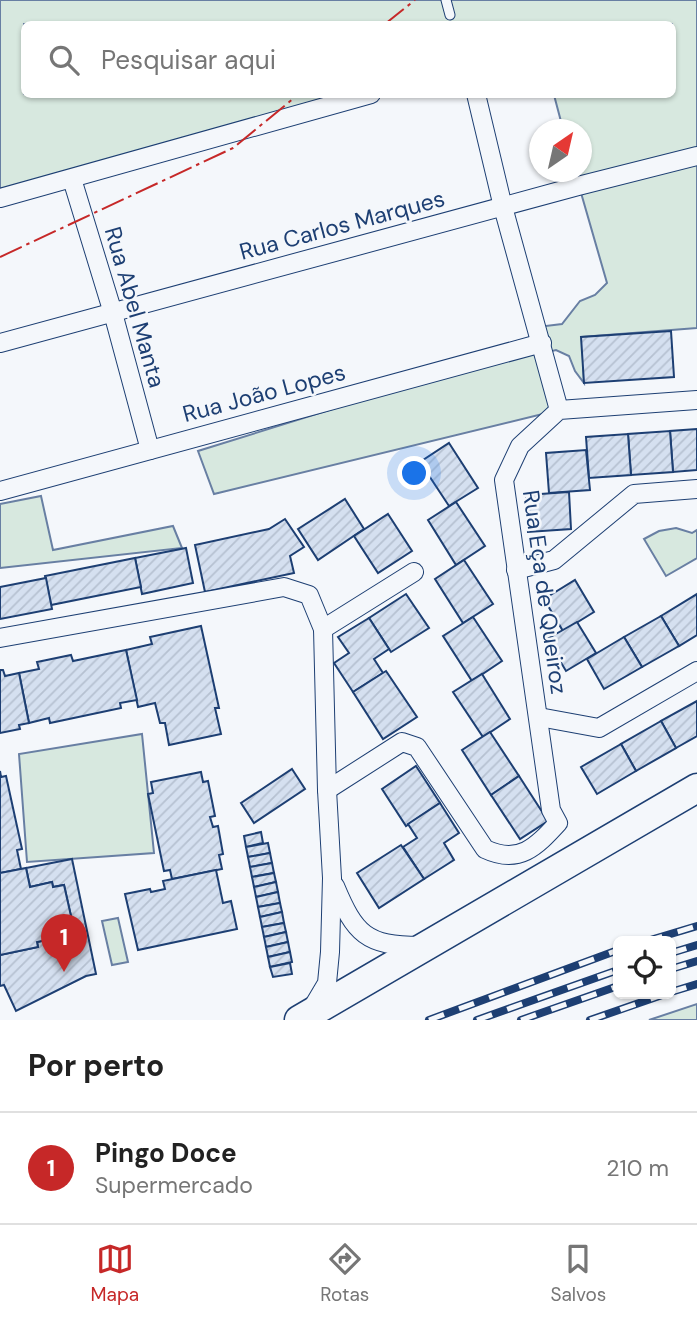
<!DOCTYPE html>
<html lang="pt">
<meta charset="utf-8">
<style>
body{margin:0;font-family:"DM Sans",sans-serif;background:#f6f6f6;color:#222}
.controls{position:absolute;right:21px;bottom:21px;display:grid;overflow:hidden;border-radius:10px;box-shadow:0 2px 5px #0004}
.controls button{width:63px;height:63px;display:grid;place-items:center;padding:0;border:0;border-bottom:2px solid #e0e0e0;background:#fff;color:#222;font:35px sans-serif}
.compass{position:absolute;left:529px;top:119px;width:63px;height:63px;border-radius:50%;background:#fff;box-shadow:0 2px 5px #0004;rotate:34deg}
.you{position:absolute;left:415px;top:474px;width:24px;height:24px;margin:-18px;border:5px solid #fff;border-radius:50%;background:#1a73e8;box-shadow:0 0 0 10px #1a73e833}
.badge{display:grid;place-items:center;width:46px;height:46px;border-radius:50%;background:#c62828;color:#fff;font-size:23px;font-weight:700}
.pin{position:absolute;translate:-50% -58px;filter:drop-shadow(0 2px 4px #0008)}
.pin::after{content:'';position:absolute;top:37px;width:24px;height:21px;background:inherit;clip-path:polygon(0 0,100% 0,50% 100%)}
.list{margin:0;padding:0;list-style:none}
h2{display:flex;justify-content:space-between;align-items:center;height:91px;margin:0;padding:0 28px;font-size:30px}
h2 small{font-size:23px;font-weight:400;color:#767676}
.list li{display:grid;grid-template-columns:46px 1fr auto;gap:21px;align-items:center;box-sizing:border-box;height:112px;padding:0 28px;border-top:2px solid #e0e0e0}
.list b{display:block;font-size:26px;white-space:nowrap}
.list p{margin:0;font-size:23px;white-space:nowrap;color:#767676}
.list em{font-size:23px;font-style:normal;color:#767676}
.icon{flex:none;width:38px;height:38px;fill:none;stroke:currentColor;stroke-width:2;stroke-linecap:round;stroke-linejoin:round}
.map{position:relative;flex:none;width:697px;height:1020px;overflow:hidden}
.search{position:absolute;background:#fff;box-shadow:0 2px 5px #0004;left:21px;right:21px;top:21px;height:77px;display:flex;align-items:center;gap:18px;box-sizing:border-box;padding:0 24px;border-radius:10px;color:#767676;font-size:26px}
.sheet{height:203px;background:#fff}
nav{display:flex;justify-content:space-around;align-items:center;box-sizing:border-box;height:98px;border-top:2px solid #e0e0e0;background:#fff;font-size:19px;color:#767676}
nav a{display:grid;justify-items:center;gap:4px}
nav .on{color:#c62828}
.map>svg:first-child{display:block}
.green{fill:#d7e8df;stroke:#687fa3;stroke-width:2}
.building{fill:url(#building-hatch);stroke:#1d3f73;stroke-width:2}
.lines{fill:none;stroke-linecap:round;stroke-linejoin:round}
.service-casing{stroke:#1d3f73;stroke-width:11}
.minor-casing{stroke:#1d3f73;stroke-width:20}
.primary-casing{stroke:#1d3f73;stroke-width:31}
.service{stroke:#f4f7fb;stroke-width:9}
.minor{stroke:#f4f7fb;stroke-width:18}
.primary{stroke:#f4f7fb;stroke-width:28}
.rail-casing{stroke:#1d3f73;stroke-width:8}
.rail{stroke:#f4f7fb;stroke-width:5;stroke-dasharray:16;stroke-linecap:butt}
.power{stroke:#c62828;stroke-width:2;stroke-dasharray:24 5 3.5 5;stroke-linecap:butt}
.labels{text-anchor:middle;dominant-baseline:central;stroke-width:5;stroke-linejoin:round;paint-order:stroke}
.street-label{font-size:23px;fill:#1d3f73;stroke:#f4f7fb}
</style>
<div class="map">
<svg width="697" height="1020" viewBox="0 0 697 1020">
<defs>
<pattern id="building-hatch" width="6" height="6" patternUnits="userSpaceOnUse" patternTransform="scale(1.75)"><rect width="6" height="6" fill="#d5e0f0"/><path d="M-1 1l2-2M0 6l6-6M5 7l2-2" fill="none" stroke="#b6c1d1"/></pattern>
</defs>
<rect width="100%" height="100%" fill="#f4f7fb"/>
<g class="green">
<polygon points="0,0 697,0 697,328 582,337 584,383 575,371 569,356 556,350 544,353 537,327 562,324 580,301 595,295 607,283 575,172 582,172 582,130 563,129 554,95 672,94 672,24 24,24 24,94 387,95 0,198"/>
<polygon points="535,346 559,410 214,494 198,451"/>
<polygon points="41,496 53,550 173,526 182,548 0,568 0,504"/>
<polygon points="676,528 692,533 697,530 697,558 666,576 644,539 659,531"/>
<polygon points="142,734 154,853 27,862 19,754"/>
<polygon points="118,918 128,962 112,965 102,921"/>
<polygon points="697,1004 697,1020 649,1020"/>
</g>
<g class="building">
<polygon points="671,331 674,377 584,383 581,337"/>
<polygon points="697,429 697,470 673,472 670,431"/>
<polygon points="670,431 673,472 631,475 628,434"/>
<polygon points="628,434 631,475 589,478 586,437"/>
<polygon points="449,443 478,488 449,506 420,462"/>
<polygon points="586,450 590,490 549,493 546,453"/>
<polygon points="569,492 571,529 528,532 526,495"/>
<polygon points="345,499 364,529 318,560 298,529"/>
<polygon points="456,502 485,546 456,565 428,520"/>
<polygon points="388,514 412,551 378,573 354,536"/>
<polygon points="285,519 304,547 290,556 294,573 205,592 195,545 269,529"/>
<polygon points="186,548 193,583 142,594 135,558"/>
<polygon points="135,558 141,587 51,605 45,576"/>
<polygon points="464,560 493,604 463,623 435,579"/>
<polygon points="46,578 52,609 0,619 0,587"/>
<polygon points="575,580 594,612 563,631 544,599"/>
<polygon points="406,594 429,628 391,652 369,618"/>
<polygon points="697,594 697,635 679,646 661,616"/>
<polygon points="661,616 679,646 642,667 624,637"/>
<polygon points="473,617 502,661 472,681 443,636"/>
<polygon points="369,618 389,649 374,659 383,673 353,692 334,663 349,653 338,637"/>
<polygon points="577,622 596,653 566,671 547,639"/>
<polygon points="201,626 219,708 215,708 221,734 169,745 165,723 160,723 155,703 138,707 126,650 152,644 150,637"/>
<polygon points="624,637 642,667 604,689 587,659"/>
<polygon points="126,650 137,700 120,703 121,708 50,723 49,718 29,723 19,673 39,669 37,662 71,655 73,661"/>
<polygon points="0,670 3,670 5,676 19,673 29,723 19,725 20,729 0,733"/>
<polygon points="386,671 417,717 383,739 353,692"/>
<polygon points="482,674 510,719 483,737 453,692"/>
<polygon points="697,701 697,736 676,748 661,721"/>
<polygon points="661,721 676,748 636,771 621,744"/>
<polygon points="490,732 519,776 491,795 462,750"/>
<polygon points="621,744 636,771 597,794 581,767"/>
<polygon points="416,766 440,803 406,826 382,789"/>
<polygon points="292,769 305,789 254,823 241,803"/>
<polygon points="0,771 1,777 6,776 22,849 17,850 21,869 0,873"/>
<polygon points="201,772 203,782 208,781 215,816 210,817 213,827 218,826 223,854 219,855 222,869 172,879 170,870 164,871 148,794 153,793 151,782"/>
<polygon points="519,776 548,821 520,839 491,795"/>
<polygon points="440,803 459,833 444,843 454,860 424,879 403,847 417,838 408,824"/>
<polygon points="261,832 263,843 246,847 244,836"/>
<polygon points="268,843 270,853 248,857 246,847"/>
<polygon points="401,845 424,879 379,908 357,873"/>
<polygon points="270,853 272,863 250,867 248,857"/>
<polygon points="72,859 96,974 86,976 16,1011 4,985 0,986 0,955 38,947 37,942 75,934 64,885 53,887 52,882 30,887 26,868"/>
<polygon points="272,863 274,873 252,877 250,867"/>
<polygon points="26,868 30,887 52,882 53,887 64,885 75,934 37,942 38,947 0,955 0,873"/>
<polygon points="216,870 223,903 231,901 237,929 138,950 125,894 150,889 151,892 165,889 163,881"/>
<polygon points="274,873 276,882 254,887 252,877"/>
<polygon points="276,882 278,892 256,897 254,887"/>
<polygon points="278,892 280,903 258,907 256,897"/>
<polygon points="280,903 282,912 260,917 258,907"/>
<polygon points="282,912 284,923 262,927 260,917"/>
<polygon points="284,923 286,932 264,937 262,927"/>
<polygon points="286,932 288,942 266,947 264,937"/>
<polygon points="288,942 290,952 268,957 266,947"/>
<polygon points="290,952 292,962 270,967 268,957"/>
<polygon points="290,963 292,974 273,977 270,967"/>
</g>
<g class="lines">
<defs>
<polyline id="service" points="446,0 450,15"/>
<g id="minor">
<polyline points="476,94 503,207 559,410"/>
<polyline points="72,179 113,313 150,450"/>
<polyline points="0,198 371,94"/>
<polyline points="0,343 578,186 697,156"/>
<polyline points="0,491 542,343"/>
<polyline points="516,570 554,560 634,494 697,489"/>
<polyline points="0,638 284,587 309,595 323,629"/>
<polyline points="539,717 599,728 697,671"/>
<path d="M 327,790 L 402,742 L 417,747 L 485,849 C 519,865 536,847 558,823 L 551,810 L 504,480 L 520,446 L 559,410 L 697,400"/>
<path d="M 335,886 C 355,934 366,946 420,946"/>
<polyline points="311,1010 327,983 330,952 332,878 327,790 323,629 414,572"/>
</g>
<polyline id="primary" points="299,1020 697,788"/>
</defs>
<use href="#service" class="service-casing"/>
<use href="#minor" class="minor-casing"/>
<use href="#primary" class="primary-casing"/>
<use href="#service" class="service"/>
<use href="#minor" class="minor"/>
<use href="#primary" class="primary"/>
<defs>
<g id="rail">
<polyline points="647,941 697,926"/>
<polyline points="671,953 697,945"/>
<polyline points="671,969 697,961"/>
<polyline points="671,992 697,984"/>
<polyline points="429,1020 618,950"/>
<polyline points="477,1020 618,970"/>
<polyline points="521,1020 618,986"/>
<polyline points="590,1020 665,994"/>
</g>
</defs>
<use href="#rail" class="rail-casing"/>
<use href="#rail" class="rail"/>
<g class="power">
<polyline points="385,24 415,0"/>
<polyline points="0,257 233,148 299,94"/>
</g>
</g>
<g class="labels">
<g class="street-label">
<text transform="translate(342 225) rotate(-15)">Rua Carlos Marques</text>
<text transform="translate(135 307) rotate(74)">Rua Abel Manta</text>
<text transform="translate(264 393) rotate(-15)">Rua João Lopes</text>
<text transform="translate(545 592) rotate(82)">Rua Eça de Queiroz</text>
</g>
</g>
</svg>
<div class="controls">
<button><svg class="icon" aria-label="locate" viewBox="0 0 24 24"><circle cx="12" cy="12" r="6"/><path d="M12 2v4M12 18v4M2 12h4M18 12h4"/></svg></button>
</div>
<svg class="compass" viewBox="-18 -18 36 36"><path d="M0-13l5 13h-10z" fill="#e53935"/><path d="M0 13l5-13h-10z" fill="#767676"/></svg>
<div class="you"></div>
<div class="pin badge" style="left:64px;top:972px">1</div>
<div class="search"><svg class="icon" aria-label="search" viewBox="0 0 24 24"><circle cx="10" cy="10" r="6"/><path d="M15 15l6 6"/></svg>Pesquisar aqui</div>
</div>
<section class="sheet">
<h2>Por perto<small></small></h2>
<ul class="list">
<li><span class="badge">1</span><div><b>Pingo Doce</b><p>Supermercado</p></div><em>210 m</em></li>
</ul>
</section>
<nav>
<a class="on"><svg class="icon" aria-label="map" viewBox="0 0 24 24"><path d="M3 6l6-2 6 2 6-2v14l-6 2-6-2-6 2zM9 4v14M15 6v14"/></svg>Mapa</a>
<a><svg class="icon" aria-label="directions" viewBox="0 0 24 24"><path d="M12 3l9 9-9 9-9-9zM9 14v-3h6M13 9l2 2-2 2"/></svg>Rotas</a>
<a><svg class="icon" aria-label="saved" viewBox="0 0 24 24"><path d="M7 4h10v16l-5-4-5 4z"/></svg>Salvos</a>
</nav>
